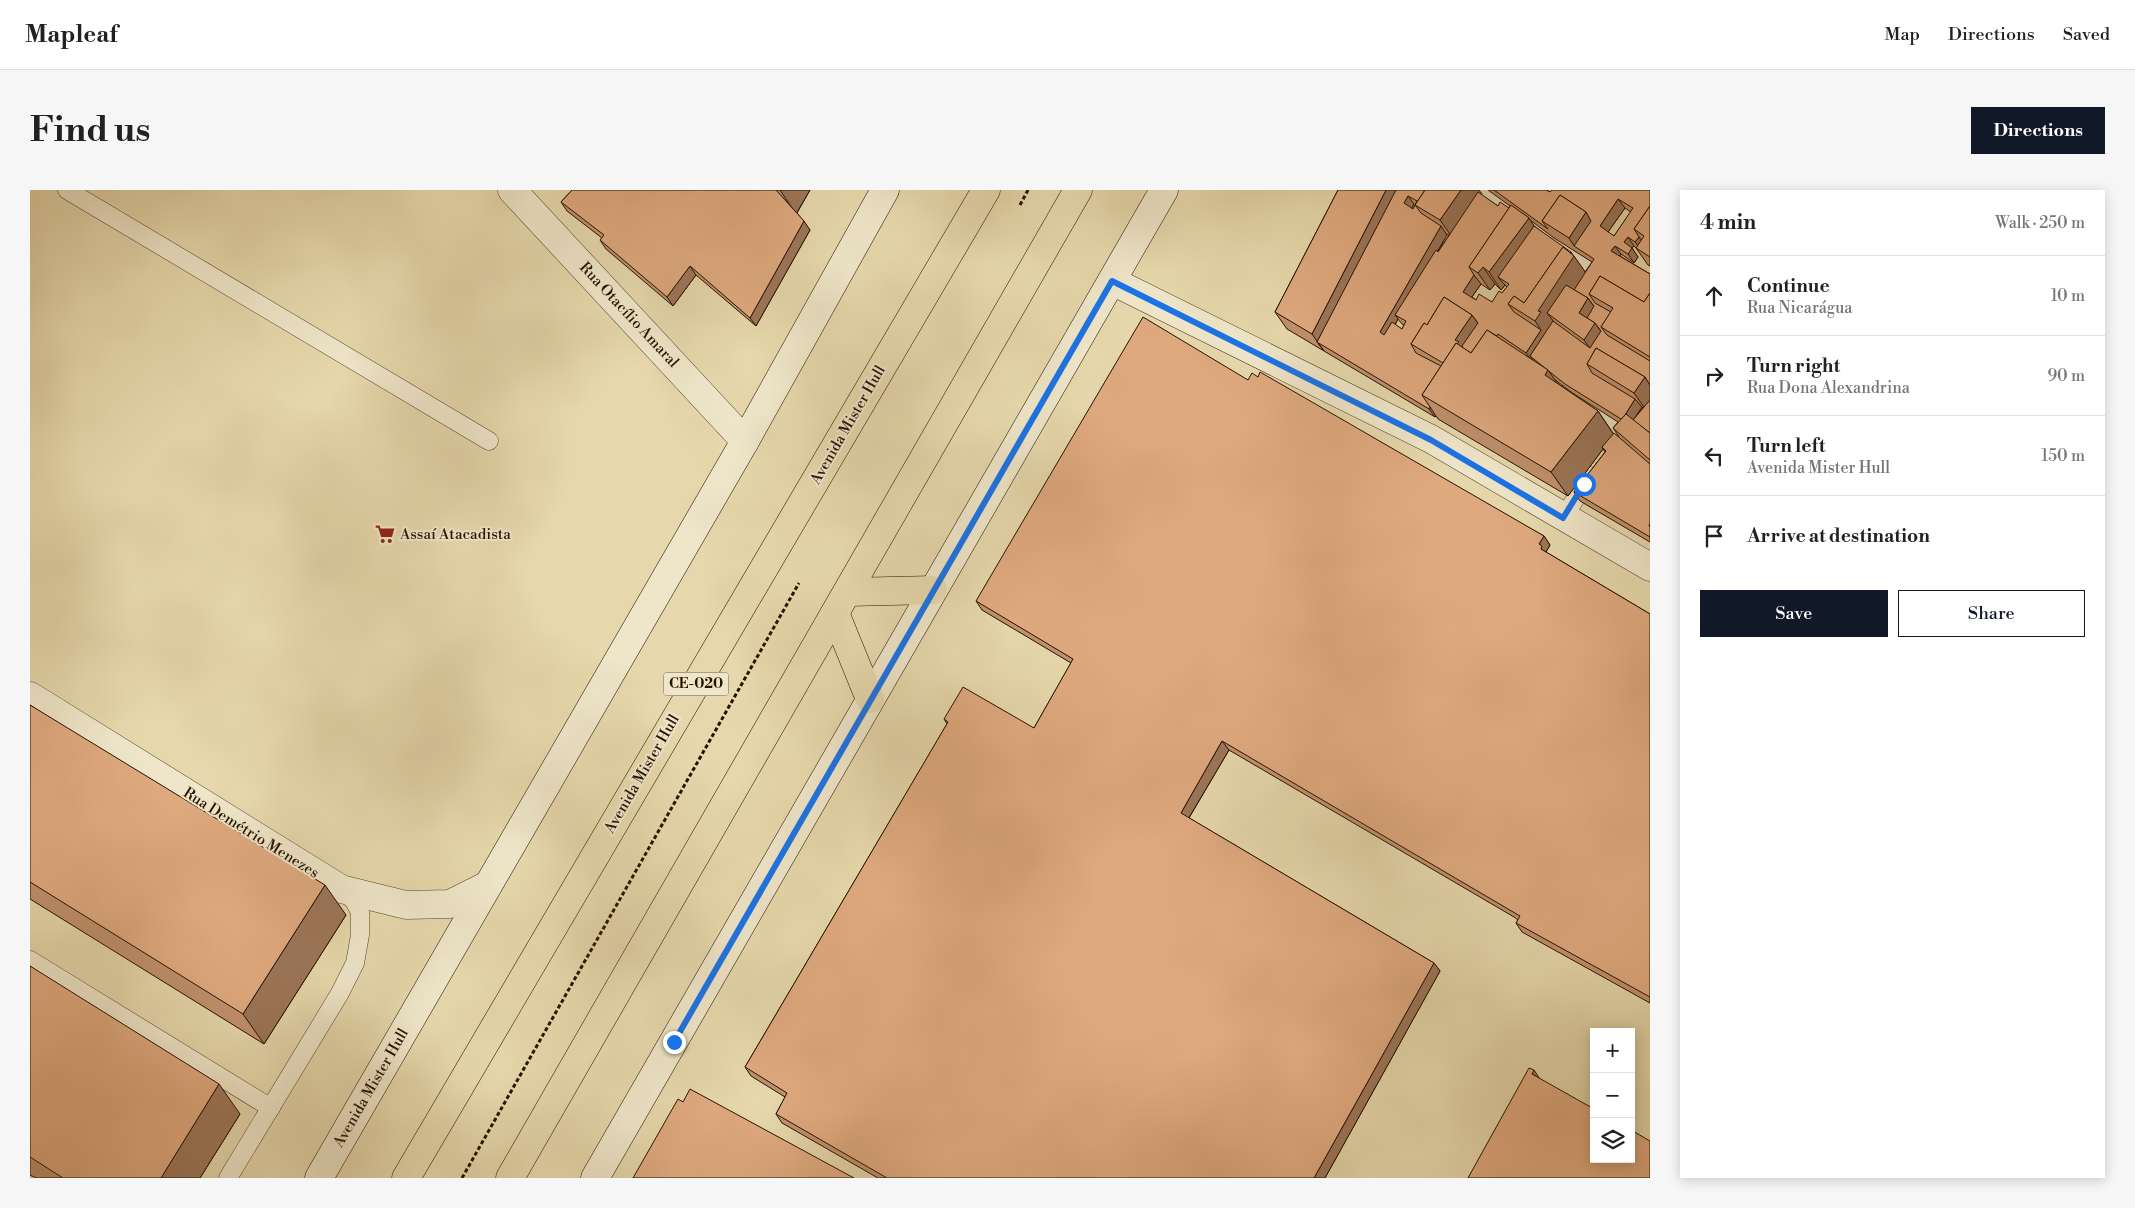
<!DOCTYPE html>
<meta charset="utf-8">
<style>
body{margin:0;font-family:"Libre Bodoni",serif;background:#f6f6f6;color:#202124}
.controls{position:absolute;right:15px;bottom:15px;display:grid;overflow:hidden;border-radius:0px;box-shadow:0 2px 12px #0003}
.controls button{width:45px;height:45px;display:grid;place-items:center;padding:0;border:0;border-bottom:1px solid #e0e0e0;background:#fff;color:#202124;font:25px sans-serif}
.stop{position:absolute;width:15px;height:15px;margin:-11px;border:4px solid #1a73e8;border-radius:50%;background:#fff}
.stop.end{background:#1a73e8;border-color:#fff;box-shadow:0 1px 5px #0008}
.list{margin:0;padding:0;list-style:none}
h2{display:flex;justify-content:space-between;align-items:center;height:65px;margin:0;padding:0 20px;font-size:21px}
h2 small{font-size:16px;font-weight:400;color:#757577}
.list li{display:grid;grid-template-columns:32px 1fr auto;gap:15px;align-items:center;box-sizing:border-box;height:80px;padding:0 20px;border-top:1px solid #e0e0e0}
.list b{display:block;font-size:19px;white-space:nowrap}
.list p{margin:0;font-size:16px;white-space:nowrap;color:#757577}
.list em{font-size:16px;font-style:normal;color:#757577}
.actions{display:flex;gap:10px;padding:15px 20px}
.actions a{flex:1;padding:11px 0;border:1px solid #111827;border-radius:0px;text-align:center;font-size:18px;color:#111827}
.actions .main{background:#111827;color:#fff}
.icon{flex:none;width:28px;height:28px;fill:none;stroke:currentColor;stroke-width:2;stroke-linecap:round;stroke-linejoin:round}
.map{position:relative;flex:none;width:1620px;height:988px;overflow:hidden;border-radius:0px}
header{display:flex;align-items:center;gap:30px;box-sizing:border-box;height:70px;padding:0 25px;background:#fff;border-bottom:1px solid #e0e0e0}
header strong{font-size:24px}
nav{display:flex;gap:28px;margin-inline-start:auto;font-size:18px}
.intro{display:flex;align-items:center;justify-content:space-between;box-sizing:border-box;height:120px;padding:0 30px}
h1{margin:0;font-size:35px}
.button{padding:12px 22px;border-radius:0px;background:#111827;color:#fff;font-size:18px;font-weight:700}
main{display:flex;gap:30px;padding:0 30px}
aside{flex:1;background:#fff;border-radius:0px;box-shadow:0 2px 12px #0003}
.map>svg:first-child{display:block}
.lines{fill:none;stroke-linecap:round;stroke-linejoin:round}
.service-casing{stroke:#55442b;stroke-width:19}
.minor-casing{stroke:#55442b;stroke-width:29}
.tertiary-casing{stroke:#55442b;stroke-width:29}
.secondary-casing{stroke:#251200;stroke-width:29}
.trunk-casing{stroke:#251200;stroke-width:29}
.path{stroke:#251200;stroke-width:3;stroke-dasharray:4 2.5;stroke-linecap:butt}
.service{stroke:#efe6c9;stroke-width:18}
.minor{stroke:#efe6c9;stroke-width:28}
.tertiary{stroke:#efe6c9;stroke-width:28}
.secondary{stroke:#efe6c9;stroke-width:28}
.trunk{stroke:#e6d8ac;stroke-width:28}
.wall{fill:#c0916d;stroke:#251200;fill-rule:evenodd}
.shaded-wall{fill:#9c7659;stroke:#251200}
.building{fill:#dfa97f;stroke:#251200;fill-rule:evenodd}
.route{stroke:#1a73e8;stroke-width:6}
.labels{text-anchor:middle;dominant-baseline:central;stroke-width:4;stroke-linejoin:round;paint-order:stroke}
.shield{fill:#efe6c9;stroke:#62523c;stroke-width:1}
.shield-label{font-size:14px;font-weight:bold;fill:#251200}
.street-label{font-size:15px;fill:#251200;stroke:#efe6c9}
.poi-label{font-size:15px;fill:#251200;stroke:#efe6c9;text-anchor:start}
</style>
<header>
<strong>Mapleaf</strong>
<nav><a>Map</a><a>Directions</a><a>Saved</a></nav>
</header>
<div class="intro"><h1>Find us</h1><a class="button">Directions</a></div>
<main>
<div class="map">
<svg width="1620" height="988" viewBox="0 0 1620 988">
<rect width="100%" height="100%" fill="#e6d8ac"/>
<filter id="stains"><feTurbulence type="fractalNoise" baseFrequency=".004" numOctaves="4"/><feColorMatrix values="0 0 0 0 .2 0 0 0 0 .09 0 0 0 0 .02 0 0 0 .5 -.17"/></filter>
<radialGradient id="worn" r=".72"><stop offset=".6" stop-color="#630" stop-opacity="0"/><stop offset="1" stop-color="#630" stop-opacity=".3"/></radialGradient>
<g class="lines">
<defs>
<g id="service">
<polyline points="37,0 459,251"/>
<polyline points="1452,0 1561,76 1563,81 1554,95"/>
<polyline points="1555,216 1597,244"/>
<polyline points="1533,328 1560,286"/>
<polyline points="0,770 241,918"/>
<polyline points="198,988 310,803 325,773 330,745 330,722 324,711 311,699"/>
</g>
<g id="minor">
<polyline points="482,0 715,251"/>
<polyline points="1082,91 1401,249 1620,377"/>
</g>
<polyline id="tertiary" points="0,506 311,699 376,715 420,714 458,695"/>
<g id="secondary">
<polyline points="289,988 715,251 855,0"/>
<polyline points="565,988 1134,0"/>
</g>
<g id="trunk">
<polyline points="818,402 903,400"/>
<polyline points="805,423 840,509"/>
<polyline points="376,988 956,0"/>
<polyline points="480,988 1048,0"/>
</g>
</defs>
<use href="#service" class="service-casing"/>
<use href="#minor" class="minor-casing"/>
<use href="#tertiary" class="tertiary-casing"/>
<use href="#secondary" class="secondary-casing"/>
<use href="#trunk" class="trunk-casing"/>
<g class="path">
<polyline points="990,15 998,0"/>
<polyline points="432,988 769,393"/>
</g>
<use href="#service" class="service"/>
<use href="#minor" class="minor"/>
<use href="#tertiary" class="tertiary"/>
<use href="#secondary" class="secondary"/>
<use href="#trunk" class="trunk"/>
</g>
<g class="wall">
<polygon points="542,0 780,0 767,23 780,40 726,136 666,85 643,116 576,59 570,50 572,48 537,21 531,12"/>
<path d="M 1308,0 L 1452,4 L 1451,5 L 1468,16 L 1479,18 L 1480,16 L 1458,0 L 1516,0 L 1520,2 L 1620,0 L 1620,76 L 1618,75 L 1606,58 L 1604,56 L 1602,58 L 1608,67 L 1604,73 L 1591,64 L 1590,66 L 1620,84 L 1620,352 L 1550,311 L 1544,302 L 1575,262 L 1573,259 L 1538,306 L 1408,229 L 1406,226 L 1405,227 L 1257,139 L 1245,122 ZM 1595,18 L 1601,22 L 1584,46 L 1578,42 ZM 1500,30 L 1524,48 L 1562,72 L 1555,82 L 1543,65 L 1504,36 ZM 1417,44 L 1419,45 L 1408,62 ZM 1451,94 L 1460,100 L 1465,94 L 1471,100 L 1475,95 L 1477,97 L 1472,103 L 1462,112 L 1446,110 L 1442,107 ZM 1368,129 L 1372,134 L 1374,135 L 1372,139 L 1365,135 ZM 1524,189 L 1541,202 L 1588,232 L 1583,238 L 1589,247 L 1583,243 L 1568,221 L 1527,193 ZM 1612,217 L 1613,218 L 1604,229 Z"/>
<polygon points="1228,187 1514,346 1520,355 1516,362 1620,424 1620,813 1492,742 1486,733 1488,730 1484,727 1199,560 1159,628 1404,773 1410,781 1295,988 848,988 752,933 746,924 755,907 721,886 715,877 917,534 914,529 1004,538 1041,473 952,420 946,411 1218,190"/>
<polygon points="0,515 316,725 234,854 0,709"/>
<polygon points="0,776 210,924 170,988 6,988 0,985"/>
</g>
<g class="shaded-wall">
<polygon points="750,0 780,0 766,24"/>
<polygon points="1356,0 1376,0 1287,152 1294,161 1282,144"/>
<polygon points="1431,0 1449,0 1452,4 1422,47 1410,30"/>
<polygon points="1378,6 1384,14 1380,22 1374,13"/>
<polygon points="1588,9 1595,18 1576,45 1570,36"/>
<polygon points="1556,22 1568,39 1544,56 1539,48"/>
<polygon points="1499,28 1510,45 1468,87 1475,95 1471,100 1459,82"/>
<polygon points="774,31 780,40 726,136 720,128"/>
<polygon points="1411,36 1417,45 1369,127 1365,125 1368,129 1356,151 1350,142"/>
<polygon points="1598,47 1604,56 1602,58 1608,67 1604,73 1598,64 1594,52"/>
<polygon points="1609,47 1616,56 1612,61 1605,52"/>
<polygon points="1585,56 1591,64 1587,70 1581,61"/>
<polygon points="1541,62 1556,83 1526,129 1517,123 1524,132 1500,166 1503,170 1502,171 1496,163 1511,140 1505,131 1499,121"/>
<polygon points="660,76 666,85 643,116 637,107"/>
<polygon points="1453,77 1465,94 1460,100 1448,83 1447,82"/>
<polygon points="1444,85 1451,94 1439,111 1433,102"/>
<polygon points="1558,108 1570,125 1565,133 1577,150 1566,167 1554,150 1549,123"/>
<polygon points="1442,125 1454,142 1426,190 1425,150"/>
<polygon points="1518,180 1535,204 1515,185"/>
<polygon points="1615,187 1620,195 1620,214 1616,220 1604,203"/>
<polygon points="1605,209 1612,217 1598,238 1592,230"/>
<polygon points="1400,217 1406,226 1405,227 1399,219"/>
<polygon points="1568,221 1584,245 1572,257 1573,259 1538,306 1521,282"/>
<polygon points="1514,346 1520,355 1516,362 1511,359 1509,354"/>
<polygon points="1192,551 1199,560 1157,631 1151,623"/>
<polygon points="295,695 316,725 234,854 213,824"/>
<polygon points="1404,773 1410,781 1295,988 1284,988"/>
<polygon points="1504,880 1510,889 1502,884"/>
<polygon points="189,894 210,924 170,988 131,988"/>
</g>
<g class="building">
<polygon points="542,0 746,0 774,31 720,128 660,76 637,107 570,50 574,45 531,12"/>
<polygon points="1308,0 1356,0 1282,144 1245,122"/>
<path d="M 1366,0 L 1395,0 L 1385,15 L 1391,23 L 1411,36 L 1350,142 L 1354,145 L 1362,132 L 1372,139 L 1376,131 L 1365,125 L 1406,60 L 1408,62 L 1448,2 L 1468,16 L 1470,12 L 1479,18 L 1439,77 L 1444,85 L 1433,102 L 1446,110 L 1449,104 L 1462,112 L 1469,101 L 1472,103 L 1479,94 L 1468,87 L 1504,36 L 1541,62 L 1540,63 L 1533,57 L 1494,113 L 1484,106 L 1478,114 L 1484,122 L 1511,140 L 1496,163 L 1468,144 L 1467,146 L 1457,140 L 1441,163 L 1433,158 L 1432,156 L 1448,133 L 1442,125 L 1414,107 L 1397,135 L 1394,133 L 1381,154 L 1386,163 L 1411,176 L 1392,205 L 1400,217 L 1399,219 L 1287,152 ZM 1378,6 L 1387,11 L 1383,19 L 1374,13 Z"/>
<polygon points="1395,0 1431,0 1410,30 1385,15"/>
<path d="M 1464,0 L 1516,0 L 1520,2 L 1522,0 L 1620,0 L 1620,16 L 1604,39 L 1609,47 L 1605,52 L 1598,47 L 1594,52 L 1602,58 L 1598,64 L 1585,56 L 1581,61 L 1620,84 L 1620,103 L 1614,112 L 1570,86 L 1559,104 L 1565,113 L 1581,122 L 1571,137 L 1577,145 L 1620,171 L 1620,195 L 1615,187 L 1566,158 L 1557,174 L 1562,183 L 1605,209 L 1595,225 L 1591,229 L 1535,194 L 1500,166 L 1523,131 L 1560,158 L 1571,141 L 1565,133 L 1557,128 L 1564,116 L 1558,108 L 1544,100 L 1564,69 L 1544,56 L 1561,31 L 1556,22 L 1530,5 L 1512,31 L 1518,39 ZM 1588,9 L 1603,18 L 1584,46 L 1570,36 Z"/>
<polygon points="1530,5 1556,22 1539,48 1512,31"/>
<polygon points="1481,15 1499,28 1459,82 1453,77 1448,83 1439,77"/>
<polygon points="1620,16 1620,67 1606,58 1614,46 1604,39"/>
<polygon points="1533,57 1544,66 1508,121 1511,122 1505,131 1478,114 1484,106 1494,113"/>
<polygon points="1570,86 1614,112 1620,103 1620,167 1571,137 1583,118 1559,104"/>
<polygon points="1536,95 1558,108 1549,123 1565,133 1554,150 1517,123"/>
<polygon points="1414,107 1442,125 1425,150 1429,152 1427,154 1426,153 1413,173 1381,154 1394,133 1397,135"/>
<polygon points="1113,127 1218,190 1222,183 1228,187 1230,182 1514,346 1509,354 1512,356 1511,359 1620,424 1620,807 1486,733 1490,726 1478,719 1192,551 1151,623 1404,773 1284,988 857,988 746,924 757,903 715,877 918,532 914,529 933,497 1004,538 1043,469 946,411"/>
<polygon points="1457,140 1518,180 1515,185 1568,221 1521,282 1392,205 1426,153 1441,163"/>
<polygon points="1566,158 1615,187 1604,203 1557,174"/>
<polygon points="1620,210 1620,243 1603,230"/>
<polygon points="1596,224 1620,243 1620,270 1583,238"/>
<polygon points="1584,243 1620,274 1620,333 1619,336 1620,337 1620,347 1544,302 1576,261 1572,257"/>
<polygon points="0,515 295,695 213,824 0,692"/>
<polygon points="0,776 189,894 131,988 33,988 0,967"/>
<polygon points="1499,878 1504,880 1502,884 1564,919 1564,969 1601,969 1601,940 1620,951 1620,988 1438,988"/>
<polygon points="660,899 824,988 603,988 648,909 653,912"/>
</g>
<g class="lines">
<polyline class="route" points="644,852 1082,91 1401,250 1533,328 1554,294"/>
</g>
<defs>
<symbol id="supermarket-bare" viewBox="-9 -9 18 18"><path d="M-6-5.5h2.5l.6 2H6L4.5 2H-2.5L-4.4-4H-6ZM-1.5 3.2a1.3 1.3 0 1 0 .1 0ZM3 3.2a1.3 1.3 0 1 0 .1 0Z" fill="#8f2418" stroke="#efe6c9" stroke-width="2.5" paint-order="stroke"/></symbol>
</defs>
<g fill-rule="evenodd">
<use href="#supermarket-bare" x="341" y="330" width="28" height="28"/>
</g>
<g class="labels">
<rect class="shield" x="633.5" y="482.5" width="65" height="23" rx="4"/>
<g class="shield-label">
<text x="666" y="494">CE-020</text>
</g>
<g class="street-label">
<text transform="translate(599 125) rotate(47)">Rua Otacílio Amaral</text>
<text transform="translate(818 235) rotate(-60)">Avenida Mister Hull</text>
<text transform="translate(612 584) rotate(-60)">Avenida Mister Hull</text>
<text transform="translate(221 643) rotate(32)">Rua Demétrio Menezes</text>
<text transform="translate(341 898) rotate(-60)">Avenida Mister Hull</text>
</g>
<g class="poi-label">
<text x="370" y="344">Assaí Atacadista</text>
</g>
</g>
<rect width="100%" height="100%" filter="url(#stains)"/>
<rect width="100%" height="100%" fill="url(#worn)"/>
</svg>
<div class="controls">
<button>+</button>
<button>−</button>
<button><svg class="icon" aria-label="layers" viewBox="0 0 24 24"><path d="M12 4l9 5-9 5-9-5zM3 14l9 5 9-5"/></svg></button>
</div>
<div class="stop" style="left:1554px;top:294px"></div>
<div class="stop end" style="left:644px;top:852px"></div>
</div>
<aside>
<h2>4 min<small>Walk · 250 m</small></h2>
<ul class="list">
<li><svg class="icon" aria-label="ahead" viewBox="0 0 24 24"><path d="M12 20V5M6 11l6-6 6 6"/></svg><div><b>Continue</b><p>Rua Nicarágua</p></div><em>10 m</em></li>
<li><svg class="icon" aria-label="right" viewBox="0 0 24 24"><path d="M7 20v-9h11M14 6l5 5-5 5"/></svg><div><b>Turn right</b><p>Rua Dona Alexandrina</p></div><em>90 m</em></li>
<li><svg class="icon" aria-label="left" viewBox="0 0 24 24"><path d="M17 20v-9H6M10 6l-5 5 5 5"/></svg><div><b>Turn left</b><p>Avenida Mister Hull</p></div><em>150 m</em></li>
<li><svg class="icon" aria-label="arrive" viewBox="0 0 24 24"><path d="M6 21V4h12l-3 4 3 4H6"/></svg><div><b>Arrive at destination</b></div></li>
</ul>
<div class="actions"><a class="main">Save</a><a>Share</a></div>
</aside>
</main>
